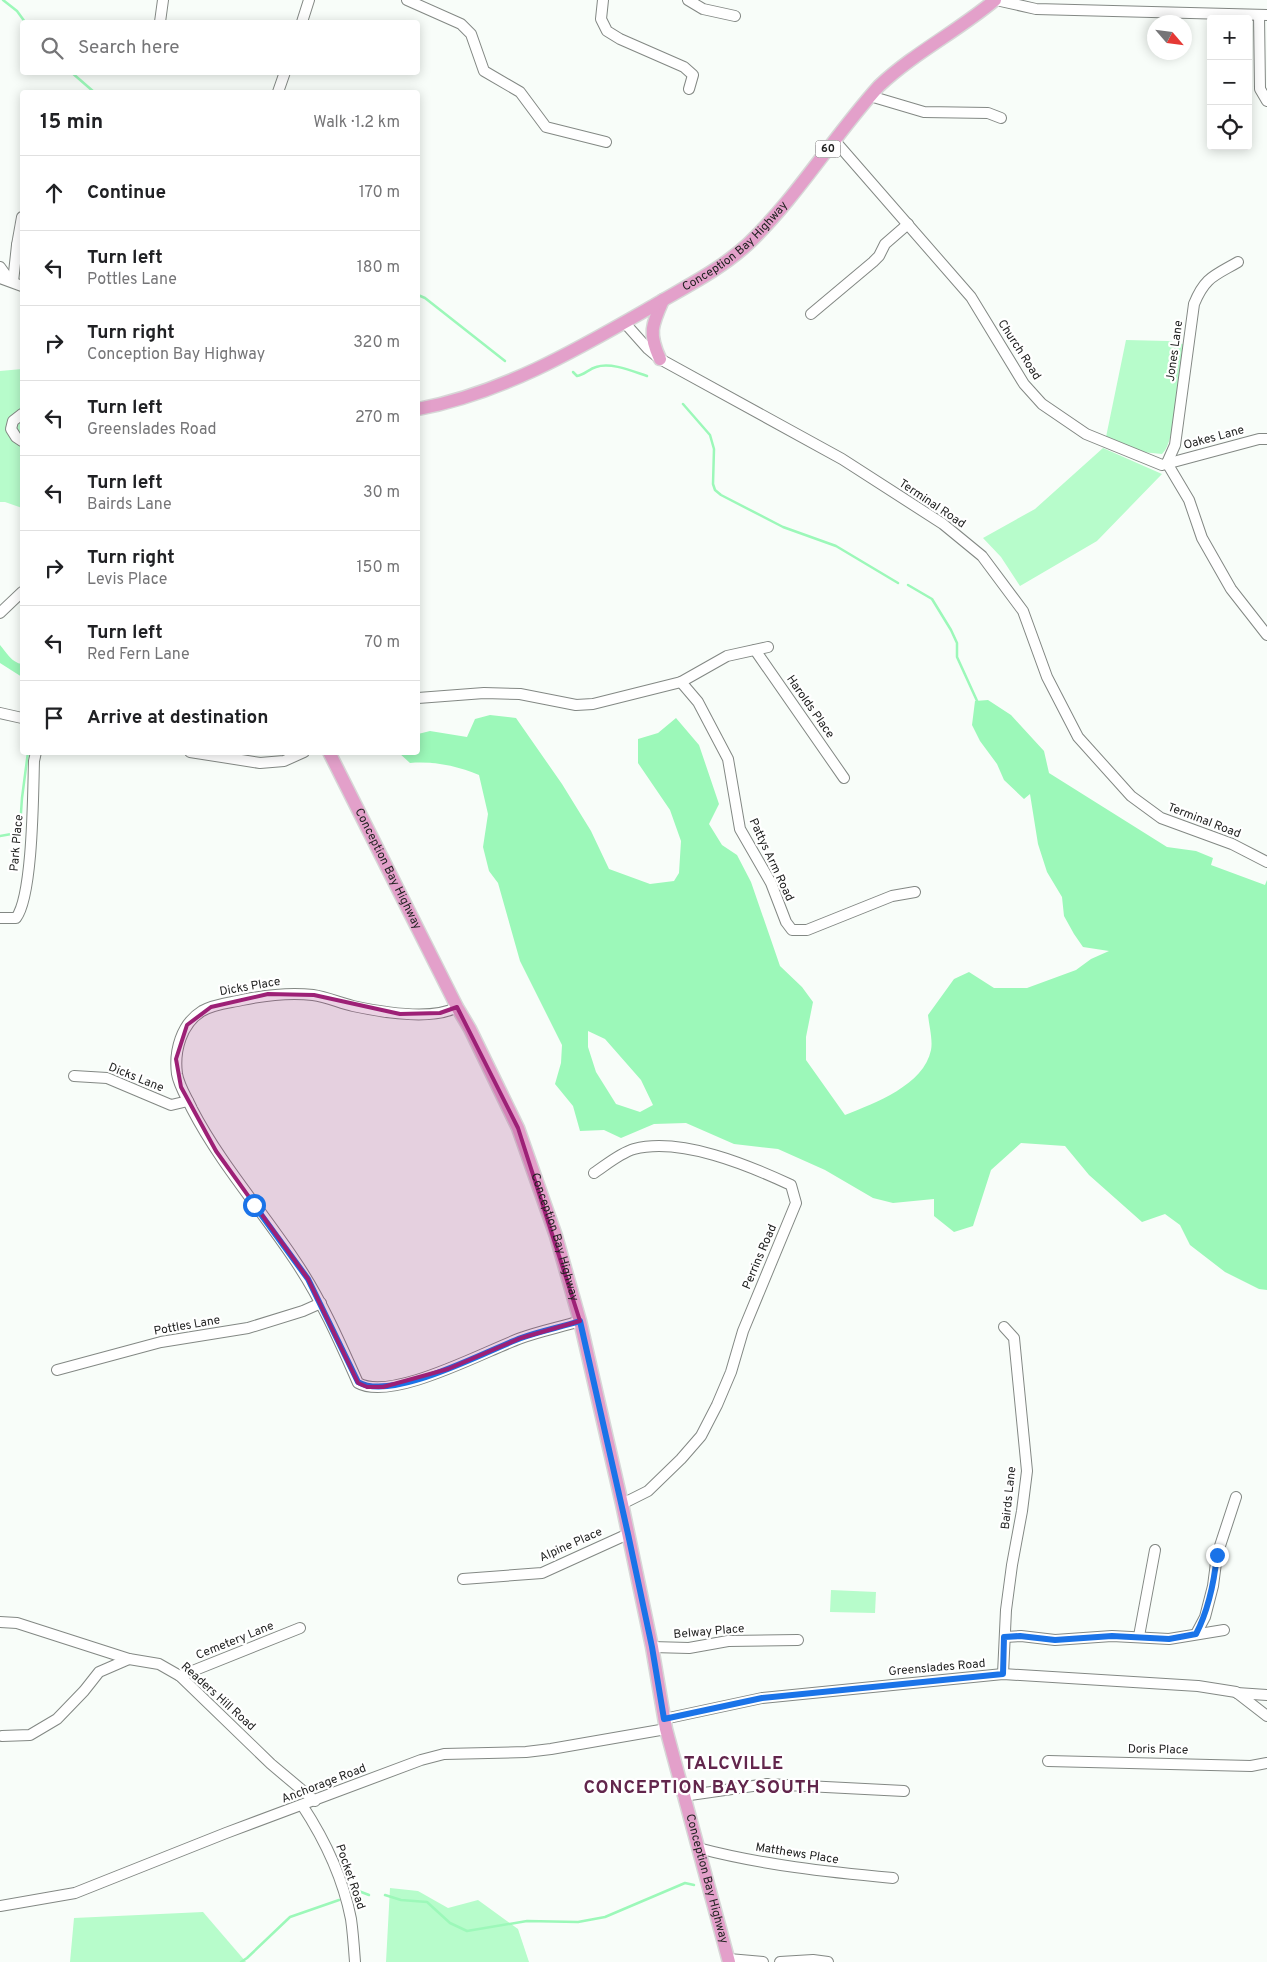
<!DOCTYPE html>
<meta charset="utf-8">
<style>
body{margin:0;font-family:Overpass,sans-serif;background:#f2f2f2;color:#202124}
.controls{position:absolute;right:15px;top:15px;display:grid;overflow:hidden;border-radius:5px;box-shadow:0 2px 12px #0003}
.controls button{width:45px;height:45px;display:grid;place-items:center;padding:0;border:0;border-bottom:1px solid #e0e0e0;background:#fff;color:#202124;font:25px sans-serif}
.compass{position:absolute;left:1147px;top:15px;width:45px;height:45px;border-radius:50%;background:#fff;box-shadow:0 2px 12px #0003;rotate:118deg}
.stop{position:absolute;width:15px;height:15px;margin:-11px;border:4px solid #1a73e8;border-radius:50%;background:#fff}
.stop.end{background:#1a73e8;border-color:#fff;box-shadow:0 1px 5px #0008}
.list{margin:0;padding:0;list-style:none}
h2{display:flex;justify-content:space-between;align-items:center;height:65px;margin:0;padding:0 20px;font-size:21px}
h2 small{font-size:16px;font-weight:400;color:#757577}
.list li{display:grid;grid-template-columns:32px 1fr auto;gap:15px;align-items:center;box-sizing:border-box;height:75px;padding:0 20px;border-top:1px solid #e0e0e0}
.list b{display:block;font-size:19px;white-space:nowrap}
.list p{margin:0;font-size:16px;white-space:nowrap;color:#757577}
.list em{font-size:16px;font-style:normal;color:#757577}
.icon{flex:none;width:28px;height:28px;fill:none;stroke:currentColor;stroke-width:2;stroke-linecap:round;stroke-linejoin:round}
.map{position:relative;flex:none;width:1267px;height:1962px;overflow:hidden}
.search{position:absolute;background:#fff;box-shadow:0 2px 12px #0003;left:20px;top:20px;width:400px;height:55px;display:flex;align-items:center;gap:12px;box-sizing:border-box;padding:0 18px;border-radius:5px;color:#757577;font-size:19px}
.panel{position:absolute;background:#fff;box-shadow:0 2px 12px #0003;left:20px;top:90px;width:400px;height:665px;border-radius:5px}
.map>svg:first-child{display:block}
.green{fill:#b7fccb}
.water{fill:#9cf8b9;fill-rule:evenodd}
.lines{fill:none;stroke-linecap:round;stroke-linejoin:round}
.stream{stroke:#9cf8b9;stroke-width:2.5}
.minor-casing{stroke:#838884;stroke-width:12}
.major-casing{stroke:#d7d7d7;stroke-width:15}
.minor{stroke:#fff;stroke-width:10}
.major{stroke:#e3a0ca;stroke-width:12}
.route{stroke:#1a73e8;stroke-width:6}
.marked{fill:#9d2076;fill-opacity:0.2;stroke:#9d2076;stroke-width:4;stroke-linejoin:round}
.labels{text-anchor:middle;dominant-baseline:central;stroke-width:4.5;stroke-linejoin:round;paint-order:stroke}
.shield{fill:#fff;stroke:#646464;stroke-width:1}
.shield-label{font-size:11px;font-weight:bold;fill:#212221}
.street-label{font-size:12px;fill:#212221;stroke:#fff}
.district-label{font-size:18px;font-weight:bold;letter-spacing:1px;fill:#62264c;stroke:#fff}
</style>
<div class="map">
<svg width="1267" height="1962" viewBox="0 0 1267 1962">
<rect width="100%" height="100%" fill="#f8fdf9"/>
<g class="green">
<path d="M 1126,340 L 1168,341 L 1183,344 C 1181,364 1176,444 1162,454 L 1142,452 L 1106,437 Z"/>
<polygon points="22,369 22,508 5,502 0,502 0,371"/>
<polygon points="1103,448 1162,474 1097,541 1020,586 1001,557 983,538 1035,509"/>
<polygon points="831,1590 876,1592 875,1613 830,1612"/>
<polygon points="390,1888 418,1891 448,1908 478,1900 518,1929 529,1962 386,1962"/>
<polygon points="203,1912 246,1962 70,1962 74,1918"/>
</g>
<g class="water">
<path d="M 0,645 C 6,652 12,663 22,664 L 22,677 L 0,663 Z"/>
<path d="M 988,700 L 1011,715 L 1044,751 L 1049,773 L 1167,847 L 1196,851 L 1213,858 L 1211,865 L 1265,885 L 1267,880 L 1267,1290 L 1259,1289 L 1225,1272 L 1190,1245 L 1180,1225 L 1165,1214 L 1142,1222 L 1089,1175 L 1065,1146 L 1021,1143 L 991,1170 L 973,1226 L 954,1232 L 934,1216 L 934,1199 L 893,1203 L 873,1198 L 825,1170 L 778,1149 L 734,1144 L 686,1123 L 654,1124 L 621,1138 L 604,1130 L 580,1131 L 573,1106 L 555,1084 L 561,1063 L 562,1045 L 520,961 L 498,883 L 489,871 L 483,847 L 488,814 L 479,775 C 458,766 433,761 410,763 L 399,753 L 393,754 L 388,753 L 418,752 L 418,734 L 430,731 L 467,737 L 475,719 L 490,715 L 516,718 L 562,784 L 591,831 L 609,869 L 650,884 L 674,881 L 679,873 L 681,841 L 670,810 L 638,763 L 638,739 L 658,733 L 676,718 L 699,745 L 719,804 L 709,824 L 722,845 L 737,855 L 751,882 L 780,966 L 802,987 L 813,1002 L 806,1037 L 806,1060 L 845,1115 C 875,1103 924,1085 931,1050 C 933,1040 929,1025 928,1015 L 954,979 L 969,972 L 994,988 L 1027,988 L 1076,970 L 1091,959 L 1109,951 L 1083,947 L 1074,934 L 1064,916 L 1062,897 L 1047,872 L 1038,844 L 1030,794 L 1024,799 L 1004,780 L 997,764 L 980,741 L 972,725 L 975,701 ZM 588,1031 L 605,1039 L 641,1080 L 653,1105 L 640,1112 L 616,1104 L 596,1072 L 588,1047 Z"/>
</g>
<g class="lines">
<g class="stream">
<polyline points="3,0 17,11 25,22"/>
<polyline points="71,72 94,92"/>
<polyline points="418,295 425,298 505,361"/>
<path d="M 573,372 L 577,376 C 584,375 589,369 596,367 C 611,362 632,371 647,376"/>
<polyline points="683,404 710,435 714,449 713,484 715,490 721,495 783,527 836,546 898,583"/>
<polyline points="908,585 932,599 951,630 957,643 957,657 978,703"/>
<polyline points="0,836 17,833 20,827 22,798 28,752"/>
<polyline points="351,1890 356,1890 369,1895"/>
<polyline points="385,1895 401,1900 427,1902 450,1923 467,1931 527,1921 578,1922 605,1917 685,1883 694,1885"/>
<polyline points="241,1962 247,1958 290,1917 339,1900"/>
</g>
<defs>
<g id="minor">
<polyline points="407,0 461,24 471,34 484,71 520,92 546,127 606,142"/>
<polyline points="603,0 601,19 607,31 620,39 684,67 693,75 689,89"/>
<polyline points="688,0 703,9 735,16"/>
<polyline points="996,0 1036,9 1267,15"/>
<polyline points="1259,15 1260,89 1267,101"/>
<polyline points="160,22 163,0"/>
<polyline points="302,22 309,0"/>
<polyline points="278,92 285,72"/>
<polyline points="870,96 924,112 988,113 1001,118"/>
<polyline points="835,141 971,297 1024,384 1042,404 1086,434 1162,465 1259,439 1267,439"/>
<polyline points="17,245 22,217"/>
<polyline points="0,267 10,281"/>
<polyline points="0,278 22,286"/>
<polyline points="13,282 17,245 22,246"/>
<polyline points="811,314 873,262 879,256 885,244 908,224"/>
<polyline points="624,322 648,349 660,359 842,459 943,524 982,556 1023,611 1047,677 1078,737 1131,796 1161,818 1232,844 1267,862"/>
<polyline points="22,414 13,421 11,429 16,437 22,441"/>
<path d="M 1167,463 L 1175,445 L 1194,304 C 1205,277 1214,276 1238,262"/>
<polyline points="1167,463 1189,500 1202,538 1231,589 1267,635"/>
<polyline points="0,613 22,592"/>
<polyline points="755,650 844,778"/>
<polyline points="681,682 698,702 728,759 740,829 771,883 786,922 792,930 807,930 892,896 915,892"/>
<polyline points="418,698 484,693 520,694 576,705 593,704 681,682 727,656 768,647"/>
<polyline points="0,713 22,718"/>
<polyline points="190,752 260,763 284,761 304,752"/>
<path d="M 0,918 L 16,918 C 33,896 33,793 34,761 L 36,752"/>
<path d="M 457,1007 C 432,1021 381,1012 353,1006 C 340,1003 327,997 313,995 C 289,992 266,995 242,1000 C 229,1003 214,1004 202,1011 C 181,1024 174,1051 177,1074 C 179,1086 187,1098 192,1109 C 220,1163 260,1208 294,1259 C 320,1297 339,1340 358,1383 C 392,1402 485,1351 521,1338 C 540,1331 561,1327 580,1321"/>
<polyline points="74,1076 107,1078 171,1105 188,1101"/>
<path d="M 594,1173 C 606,1165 620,1153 634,1149 C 681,1137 748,1165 791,1185 L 796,1203 L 743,1331 L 731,1372 L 717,1405 L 701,1436 L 681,1459 L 648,1491 L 622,1504"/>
<polyline points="57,1370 161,1342 248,1328 303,1311 321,1303"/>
<polyline points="463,1579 542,1573 628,1534"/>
<polyline points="0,1622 17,1623 129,1659 159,1664 180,1676 271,1764 315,1801"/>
<polyline points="1196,1634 1205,1617 1213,1586 1217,1555 1236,1497"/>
<polyline points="1139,1636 1155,1550"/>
<polyline points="1005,1637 1021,1636 1055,1640 1112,1636 1169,1639 1224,1630"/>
<polyline points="652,1647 689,1648 728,1641 798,1640"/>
<polyline points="1003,1674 1006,1610 1012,1565 1022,1511 1027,1471 1014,1338 1004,1327"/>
<polyline points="180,1676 300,1628"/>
<polyline points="1237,1693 1267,1695"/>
<polyline points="664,1719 762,1698 1003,1674 1198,1686 1236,1692 1267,1716"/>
<polyline points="2,1736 30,1735 57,1719 84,1691 99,1672 129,1659"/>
<polyline points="1048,1761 1251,1766 1267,1763"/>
<polyline points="683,1796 767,1784 904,1791"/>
<path d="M 302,1805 C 325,1840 343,1878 351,1919 C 353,1933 354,1948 355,1962"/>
<path d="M 698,1848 C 762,1865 828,1872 893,1878"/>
<polyline points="0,1906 75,1893 226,1833 421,1760 444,1754 526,1752 551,1749 666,1729"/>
<polyline points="729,1959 763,1962"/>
<polyline points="780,1962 813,1960 828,1962"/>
</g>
<g id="major">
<path d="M 660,359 C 648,333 652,325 663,300"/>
<path id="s1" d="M 418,409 C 503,393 578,349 653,306 C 685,287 720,270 748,244 C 797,197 833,137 879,86 C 914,53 958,31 995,0"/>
<path id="s2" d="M 329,752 L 457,1007 L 470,1029 L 518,1128 L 556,1236 L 580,1321 L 622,1504 L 652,1647 L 666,1729 L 729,1962"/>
</g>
</defs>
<use href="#minor" class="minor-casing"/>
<use href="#major" class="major-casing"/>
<use href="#minor" class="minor"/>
<use href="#major" class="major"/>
</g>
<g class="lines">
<path class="route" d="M 254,1205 L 308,1279 L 358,1382 C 392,1402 486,1351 521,1338 C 540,1331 561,1327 580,1321 L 628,1534 L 652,1647 L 664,1719 L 762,1698 L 1003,1674 L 1004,1637 L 1020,1636 L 1055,1640 L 1112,1636 L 1169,1639 L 1196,1634 C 1209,1609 1214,1583 1217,1555"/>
</g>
<path class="marked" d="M 268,994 L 314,995 L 400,1014 L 440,1013 L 457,1007 L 518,1128 L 580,1321 L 521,1338 L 448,1369 L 383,1387 L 367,1387 L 358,1383 L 308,1279 L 216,1151 L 181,1087 L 176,1059 L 187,1025 L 211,1007 Z"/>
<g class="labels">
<rect class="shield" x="815.5" y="140.5" width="25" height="17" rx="4"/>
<g class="shield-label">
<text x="828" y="149">60</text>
</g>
<g class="street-label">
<text stroke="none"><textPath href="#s1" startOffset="360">Conception Bay Highway</textPath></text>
<text transform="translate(1019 350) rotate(57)">Church Road</text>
<text transform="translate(1175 351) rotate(-82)">Jones Lane</text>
<text transform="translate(1214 438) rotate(-15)">Oakes Lane</text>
<text transform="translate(932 504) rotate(34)">Terminal Road</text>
<text transform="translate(810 707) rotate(55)">Harolds Place</text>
<text transform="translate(1204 821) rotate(21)">Terminal Road</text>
<text transform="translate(17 843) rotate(-85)">Park Place</text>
<text transform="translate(771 860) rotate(65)">Pattys Arm Road</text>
<text stroke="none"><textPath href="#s2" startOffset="131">Conception Bay Highway</textPath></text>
<text transform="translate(250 987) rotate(-10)">Dicks Place</text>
<text transform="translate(136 1078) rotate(22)">Dicks Lane</text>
<text stroke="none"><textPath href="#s2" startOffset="536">Conception Bay Highway</textPath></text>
<text transform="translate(760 1257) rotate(-67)">Perrins Road</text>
<text transform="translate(187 1326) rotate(-10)">Pottles Lane</text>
<text transform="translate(1009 1498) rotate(-84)">Bairds Lane</text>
<text transform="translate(571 1545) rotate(-24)">Alpine Place</text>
<text transform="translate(709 1632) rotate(-5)">Belway Place</text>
<text transform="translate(235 1641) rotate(-22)">Cemetery Lane</text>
<text transform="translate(937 1668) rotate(-5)">Greenslades Road</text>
<text transform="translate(218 1697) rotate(42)">Readers Hill Road</text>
<text transform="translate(1158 1750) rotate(1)">Doris Place</text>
<text transform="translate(324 1784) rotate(-21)">Anchorage Road</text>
<text transform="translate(797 1854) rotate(9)">Matthews Place</text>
<text transform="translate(350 1877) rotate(71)">Pocket Road</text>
<text stroke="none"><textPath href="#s2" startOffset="1196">Conception Bay Highway</textPath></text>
</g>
<g class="district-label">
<text x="734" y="1764">TALCVILLE</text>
<text x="702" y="1788">CONCEPTION BAY SOUTH</text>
</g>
</g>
</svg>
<div class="controls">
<button>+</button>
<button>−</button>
<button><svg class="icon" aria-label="locate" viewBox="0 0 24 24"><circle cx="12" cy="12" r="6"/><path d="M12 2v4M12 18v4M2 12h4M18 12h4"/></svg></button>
</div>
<svg class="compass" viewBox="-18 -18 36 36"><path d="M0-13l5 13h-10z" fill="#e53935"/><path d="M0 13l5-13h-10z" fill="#757577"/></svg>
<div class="stop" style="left:254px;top:1205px"></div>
<div class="stop end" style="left:1217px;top:1555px"></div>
<div class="search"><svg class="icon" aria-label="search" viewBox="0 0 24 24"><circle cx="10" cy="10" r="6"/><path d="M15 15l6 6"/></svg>Search here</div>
<section class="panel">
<h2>15 min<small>Walk · 1.2 km</small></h2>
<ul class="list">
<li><svg class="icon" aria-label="ahead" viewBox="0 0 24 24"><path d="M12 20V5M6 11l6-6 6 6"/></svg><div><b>Continue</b></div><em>170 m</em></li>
<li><svg class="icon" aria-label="left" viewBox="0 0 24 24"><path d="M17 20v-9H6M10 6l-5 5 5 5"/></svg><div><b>Turn left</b><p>Pottles Lane</p></div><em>180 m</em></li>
<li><svg class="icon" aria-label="right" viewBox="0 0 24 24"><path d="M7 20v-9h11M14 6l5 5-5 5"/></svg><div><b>Turn right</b><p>Conception Bay Highway</p></div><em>320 m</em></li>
<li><svg class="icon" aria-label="left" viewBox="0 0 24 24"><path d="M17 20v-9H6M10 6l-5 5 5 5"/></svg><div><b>Turn left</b><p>Greenslades Road</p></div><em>270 m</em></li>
<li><svg class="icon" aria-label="left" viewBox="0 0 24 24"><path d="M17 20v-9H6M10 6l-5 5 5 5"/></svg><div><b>Turn left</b><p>Bairds Lane</p></div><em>30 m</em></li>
<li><svg class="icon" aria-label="right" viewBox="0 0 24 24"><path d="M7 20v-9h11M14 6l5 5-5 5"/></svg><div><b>Turn right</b><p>Levis Place</p></div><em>150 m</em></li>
<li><svg class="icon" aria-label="left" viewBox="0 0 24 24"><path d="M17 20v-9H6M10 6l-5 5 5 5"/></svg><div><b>Turn left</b><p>Red Fern Lane</p></div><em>70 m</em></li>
<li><svg class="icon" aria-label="arrive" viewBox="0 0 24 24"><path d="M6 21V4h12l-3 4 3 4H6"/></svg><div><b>Arrive at destination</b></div></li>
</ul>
</section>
</div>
